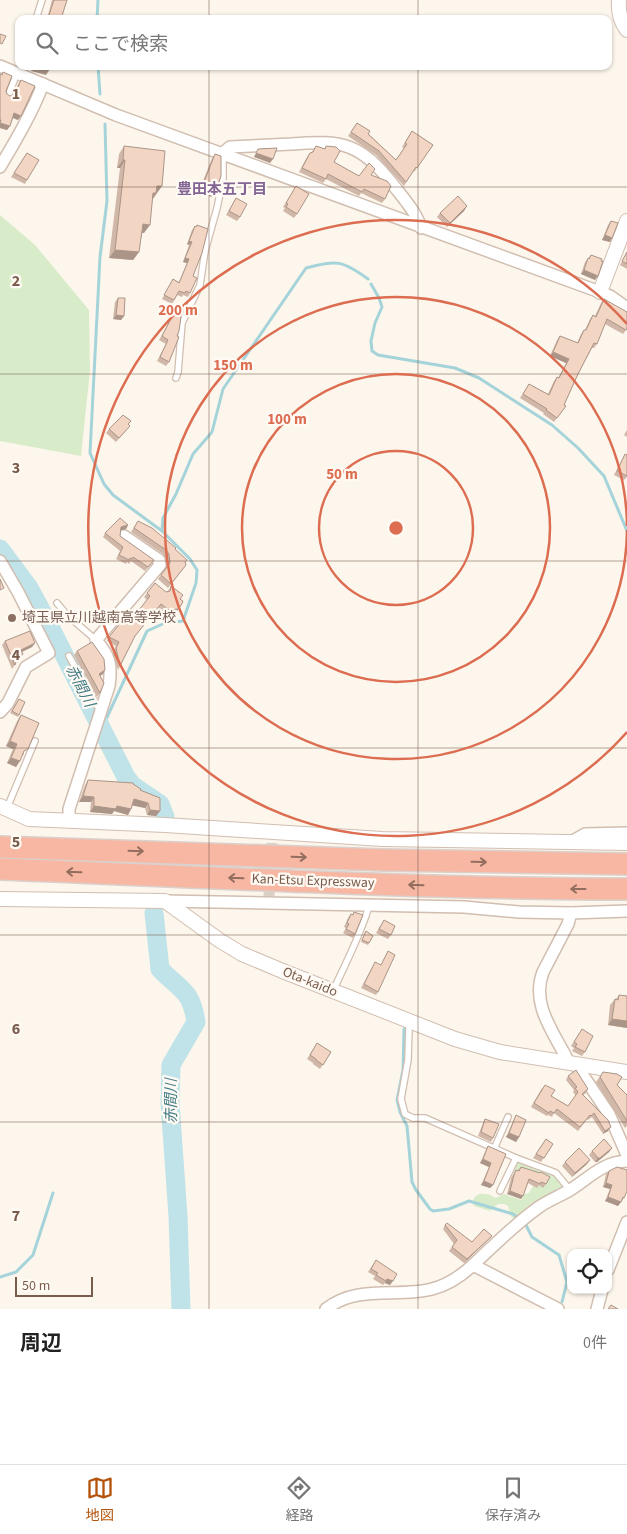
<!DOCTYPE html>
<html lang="ja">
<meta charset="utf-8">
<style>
body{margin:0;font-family:"Source Sans 3","Noto Sans JP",sans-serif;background:#f6f6f6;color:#222}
.controls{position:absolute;right:15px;bottom:15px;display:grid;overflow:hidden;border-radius:10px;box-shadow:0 1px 4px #0004}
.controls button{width:45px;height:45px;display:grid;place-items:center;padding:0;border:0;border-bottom:1px solid #e0e0e0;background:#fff;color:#222;font:25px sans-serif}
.scale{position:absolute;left:15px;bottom:12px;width:78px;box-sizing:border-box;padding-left:5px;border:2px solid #7a5c4d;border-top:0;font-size:14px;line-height:18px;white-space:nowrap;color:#7a5c4d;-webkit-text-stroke:4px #fffaf3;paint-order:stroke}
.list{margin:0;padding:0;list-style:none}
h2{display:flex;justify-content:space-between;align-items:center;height:65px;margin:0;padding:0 20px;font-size:21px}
h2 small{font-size:16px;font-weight:400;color:#767676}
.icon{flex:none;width:28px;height:28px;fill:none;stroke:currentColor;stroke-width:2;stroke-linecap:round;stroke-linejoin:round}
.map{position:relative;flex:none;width:627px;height:1309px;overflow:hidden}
.search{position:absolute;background:#fff;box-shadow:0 1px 4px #0004;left:15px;right:15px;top:15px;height:55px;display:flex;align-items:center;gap:12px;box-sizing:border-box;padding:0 18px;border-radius:10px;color:#767676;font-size:19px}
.sheet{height:155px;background:#fff}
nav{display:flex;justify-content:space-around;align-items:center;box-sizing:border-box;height:70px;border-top:1px solid #e0e0e0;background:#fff;font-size:14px;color:#767676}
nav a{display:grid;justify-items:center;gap:2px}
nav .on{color:#b45309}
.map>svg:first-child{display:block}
.green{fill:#d8ecc9}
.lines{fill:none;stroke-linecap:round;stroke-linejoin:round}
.stream{stroke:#a5d3da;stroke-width:3}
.river{stroke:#bfe3e8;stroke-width:19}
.minor-tunnel{stroke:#dcd0c4;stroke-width:11;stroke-dasharray:11 5.5;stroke-linecap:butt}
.service-casing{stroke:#d1beb0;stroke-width:8}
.minor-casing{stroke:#d1beb0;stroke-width:14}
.tertiary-casing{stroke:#d1beb0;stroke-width:16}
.motorway-casing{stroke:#dad1cd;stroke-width:24}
.service{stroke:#fff;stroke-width:5.5}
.minor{stroke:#fff;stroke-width:11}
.tertiary{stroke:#fff;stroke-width:14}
.motorway{stroke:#f7b7a3;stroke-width:21}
.wall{fill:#d1b7a8}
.shaded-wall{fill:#aa9588}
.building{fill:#f3d5c3;stroke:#aa9588}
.oneway{stroke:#936e5e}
.grid{fill:none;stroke:#7a5c4d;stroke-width:1;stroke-opacity:0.55}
.ring{fill:none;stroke:#dc6d51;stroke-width:2.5}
.education-dot{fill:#8d6e63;stroke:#fffaf3;stroke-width:2}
.labels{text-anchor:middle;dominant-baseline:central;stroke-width:4.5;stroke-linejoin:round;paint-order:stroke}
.education-label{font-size:14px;fill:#785e54;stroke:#fffaf3;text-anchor:start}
.street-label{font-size:14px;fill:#7a5c4d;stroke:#fffaf3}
.neighbourhood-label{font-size:15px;font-weight:bold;fill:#846695;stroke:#fffaf3}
.water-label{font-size:15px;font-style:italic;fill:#437c86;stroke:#fffaf3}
.grid-label{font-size:16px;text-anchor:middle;font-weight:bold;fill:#7a5c4d;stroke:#fffaf3;stroke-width:4.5;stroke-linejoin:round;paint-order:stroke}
.centre{fill:#dc6d51;stroke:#fffaf3;stroke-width:2.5}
.ring-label{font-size:15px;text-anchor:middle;font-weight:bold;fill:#dc6d51;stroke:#fffaf3;stroke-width:4.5;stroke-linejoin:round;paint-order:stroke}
</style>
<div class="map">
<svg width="627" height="1309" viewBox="0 0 627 1309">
<rect width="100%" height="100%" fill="#fdf6ec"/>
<g class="green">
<polygon points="0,215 35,245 89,310 90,371 81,456 0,441"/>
<path d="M 517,1162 L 523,1162 L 555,1176 L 564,1186 L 561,1191 L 524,1211 L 516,1219 C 508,1217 510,1213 508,1206 C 500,1201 496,1205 490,1211 L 474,1206 L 473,1200 C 478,1190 489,1194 496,1198 L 504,1194 L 521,1200 L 524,1194 L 529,1193 L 534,1184 L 519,1170 L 517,1173 L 514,1172 L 515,1166 Z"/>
</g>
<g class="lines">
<g class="stream">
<polyline points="97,19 98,0"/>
<polyline points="98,66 100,94"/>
<polyline points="371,284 379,298 382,307 375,323 371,341 372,351 378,355 455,368 479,378 552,425 578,448 604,476 627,531"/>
<path d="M 162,530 L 163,518 L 176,494 L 193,454 L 212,432 L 223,389 L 306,268 C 337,260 342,260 368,279"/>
<polyline points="102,728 147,631 165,623 183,621 196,583 197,570 190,559 162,531 113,495 104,484 90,453 100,257 107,201 105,124"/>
<polyline points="404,1029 403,1070 397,1100 400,1112 407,1126 412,1182 416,1190 430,1209 433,1211 449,1209 469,1201 513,1214 517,1217"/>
<polyline points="526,1225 532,1237 559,1255 567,1282 562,1302"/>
<polyline points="0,1277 16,1272 33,1255 53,1193"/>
</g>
<g class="river">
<polyline points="0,549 29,588 46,619 126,777 132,785 160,804 165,817"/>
<path d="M 154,913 L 160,969 C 181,991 191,989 196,1022 L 171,1065 L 170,1103 L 178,1216 L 181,1309"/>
</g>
<polyline class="minor-tunnel" points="269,896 272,843"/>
<defs>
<g id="service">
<polyline points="36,19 42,0"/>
<polyline points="8,96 17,73"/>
<polyline points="176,378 178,372 182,323 200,285 205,251 217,208 223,179 223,153"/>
<polyline points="57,603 67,615 96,640"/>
<polyline points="69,656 100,711"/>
<polyline points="7,808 35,741"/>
<path d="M 333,991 C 346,962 360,937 369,906"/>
<polyline points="410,1023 409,1028 408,1060 401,1099 405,1114 413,1118 425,1118 516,1158 551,1171 556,1173 570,1190"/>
<polyline points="494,1149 508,1117"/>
<polyline points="500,1191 516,1158"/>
</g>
<g id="minor">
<polyline points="0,66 116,115 600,292 610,296 627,308"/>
<path d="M 223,153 L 230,147 C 250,146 271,145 291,144 C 344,140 360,143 394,186 C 404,199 416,212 421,228"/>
<path d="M 0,167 C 16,140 32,113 43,84"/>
<polyline points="0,561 18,592 49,653 26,667 8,703 0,712"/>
<path d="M 69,820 L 69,809 L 109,686 C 112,665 110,656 96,640 L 160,565 L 159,560 L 124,536"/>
<polyline points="571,842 585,834 627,833"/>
<polyline points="165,901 464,907 519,912 571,913 627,911"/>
<path d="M 566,1062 L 566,1057 C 552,1030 531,1003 543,972 L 568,924 L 571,913"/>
<polyline points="579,1064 578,1068 609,1114 627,1155"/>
<path d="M 473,1265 C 494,1245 515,1224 539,1207 C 549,1200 560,1196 570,1190 C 589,1178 603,1162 627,1161"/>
<polyline points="608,1270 627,1222"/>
<path d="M 326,1309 C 357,1284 398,1298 432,1289 C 448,1285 461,1276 473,1265 L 558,1309"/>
<polyline points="597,1309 602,1290"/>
</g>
<g id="tertiary">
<path d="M 619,0 C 618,12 620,21 627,30"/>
<polyline points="600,292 627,221"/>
<polyline points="0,806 29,819 165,825 382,839 627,843"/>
<polyline points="0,899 165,901 219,940 242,954 285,972 455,1039 500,1052 627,1072"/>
</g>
<g id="motorway">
<polyline points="0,847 383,860 627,864"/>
<path d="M 0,869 C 209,877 418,889 627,889"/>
</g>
</defs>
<use href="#service" class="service-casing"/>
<use href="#minor" class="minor-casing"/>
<use href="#tertiary" class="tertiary-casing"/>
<use href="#motorway" class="motorway-casing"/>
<use href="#service" class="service"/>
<use href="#minor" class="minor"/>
<use href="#tertiary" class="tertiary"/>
<use href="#motorway" class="motorway"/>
</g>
<g class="wall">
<polygon points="52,0 67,0 61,19 47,19"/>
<polygon points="3,72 7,94 10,96 13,95 18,84 21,80 18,120 13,118 10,126 7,130 0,128 0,74 1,75"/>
<polygon points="357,123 396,160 404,148 402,147 412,131 433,145 414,172 413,171 404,186 376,155 348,136"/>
<polygon points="124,146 162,186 153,199 144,233 142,233 139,252 133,260 109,258 120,168 117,168 119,154"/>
<polygon points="316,146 334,162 359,176 371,175 385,199 382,203 361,193 359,196 326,179 323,183 299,172 307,157 310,153 312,152"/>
<polygon points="27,153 27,180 25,184 11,177"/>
<polygon points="215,154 212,197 201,193 204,187 201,186 212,158"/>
<polygon points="293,191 297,214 294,218 283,211 285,208 283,207"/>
<polygon points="236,198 240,217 237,221 226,215"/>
<polygon points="467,206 464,211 447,227 437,217 440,213"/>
<polygon points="611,221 612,238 610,242 602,240 608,225"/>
<polygon points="197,225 190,293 188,297 183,295 182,297 177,295 172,304 162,299 173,279 179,282 187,263 183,262 189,245 187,244 192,230 195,226 196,227"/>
<polygon points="627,252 627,269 620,265"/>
<polygon points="591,255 601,261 595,280 581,274 585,262"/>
<polygon points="118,298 124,316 121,320 113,319 115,302"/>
<polygon points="604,299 626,330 623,334 605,324 597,344 594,348 592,348 578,374 564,405 566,406 554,422 543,414 544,413 520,398 529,384 548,394 554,381 557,377 558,378 566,363 550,356 557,340 560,336 577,343 581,334 584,330 585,330 590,319 593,315 595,316 601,303"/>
<polygon points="174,313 177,336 169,362 166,366 157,361 166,344 159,340"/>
<polygon points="131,421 128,424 130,426 116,442 106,433 109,429"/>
<polygon points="627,430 627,437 624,435"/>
<polygon points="625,454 627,455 627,477 624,480 614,475"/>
<polygon points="138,521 175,549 185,562 186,565 168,588 158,579 167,567 166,559 163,554 131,532"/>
<polygon points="128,525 126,529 121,530 120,536 151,564 145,571 131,561 129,564 127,562 126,564 116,559 120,551 103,537 105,533"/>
<polygon points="171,586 180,599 182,604 176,613 166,614 158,608 134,637 120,666 118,670 113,652 116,646 107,641 109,637 131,620 147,600 144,597 147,593 166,592 168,591"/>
<polygon points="5,641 35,643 32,647 22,652 21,658 17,660 15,665 12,669 2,645"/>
<polygon points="77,651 103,674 100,676 100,693 97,697 74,655"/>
<polygon points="19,699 19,715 18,717 10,713"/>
<polygon points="21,715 24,754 22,756 16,767 7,763 13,749 6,746 17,721"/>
<polygon points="88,780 133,784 140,790 160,811 156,816 147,815 145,808 133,805 128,815 114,811 112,814 90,812 91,802 79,802 85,785"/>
<polygon points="354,912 355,934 353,938 343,933 346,928 344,927 348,918 351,914 352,915"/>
<polygon points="384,920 391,935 388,939 376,933"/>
<polygon points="366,931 373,936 368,945 361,942"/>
<polygon points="388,951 378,992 376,995 361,988 375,962 381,965"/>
<polygon points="619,995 627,1028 608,1025 610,1005 615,999 616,999"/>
<polygon points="582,1029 585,1052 582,1056 572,1051 574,1048 571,1046"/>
<polygon points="317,1043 331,1052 320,1069 313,1064 313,1063 307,1059"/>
<polygon points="603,1072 617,1085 627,1095 627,1126 625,1128 596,1082"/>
<polygon points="568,1076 588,1089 586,1093 583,1095 608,1131 603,1134 592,1117 588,1120 587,1119 578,1131 554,1113 552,1117 548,1115 547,1116 531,1107 542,1088 551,1096 568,1106 576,1096 573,1092 574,1090 566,1080"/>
<polygon points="516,1115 519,1137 516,1142 506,1137 514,1119"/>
<polygon points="485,1119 493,1138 491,1142 478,1136 483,1123"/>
<polygon points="546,1139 553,1144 541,1162 533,1158"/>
<polygon points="488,1146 493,1185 490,1188 481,1185 489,1167 480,1163 486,1150"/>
<polygon points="612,1148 609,1152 597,1162 595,1162 589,1155 592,1151"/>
<polygon points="590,1160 587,1164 572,1177 562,1166 565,1162"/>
<polygon points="521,1167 546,1184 543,1188 539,1185 537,1188 528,1183 521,1199 507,1194 511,1178 514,1173 516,1170 518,1170"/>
<polygon points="609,1171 624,1198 618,1206 605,1201 610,1189 603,1187 606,1174"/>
<polygon points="445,1225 472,1242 492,1236 489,1239 464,1263 449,1251 454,1244 443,1229"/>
<polygon points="376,1260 390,1285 385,1283 383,1285 373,1279 375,1276 368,1272"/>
</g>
<g class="shaded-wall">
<polygon points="35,66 40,66 50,69 46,75 31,71"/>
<polygon points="14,113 21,116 18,120 11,117"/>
<polygon points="0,123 10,126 7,130 0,128"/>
<polygon points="256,153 273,159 270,163 254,157"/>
<polygon points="123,160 125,160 120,168 117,168"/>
<polygon points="204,182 206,183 204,187 201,186"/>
<polygon points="157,186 162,186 151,201 148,201"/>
<polygon points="204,189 215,193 212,197 201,193"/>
<polygon points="467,206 464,211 447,227 450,223"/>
<polygon points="143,224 150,225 144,233 138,232"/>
<polygon points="605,235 612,238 610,242 602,240"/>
<polygon points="189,241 192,242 189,245 187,244"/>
<polygon points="115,250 139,252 133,260 109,258"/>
<polygon points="185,258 189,259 187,263 183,262"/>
<polygon points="584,270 598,276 595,280 581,274"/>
<polygon points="116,315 124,316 121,320 113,319"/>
<polygon points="553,352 569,359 566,363 550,356"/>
<polygon points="128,525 126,529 118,531 121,527"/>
<polygon points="178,609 176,613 166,614 169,610"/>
<polygon points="35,643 32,647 19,653 21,650"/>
<polygon points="23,654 21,658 15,660 18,657"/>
<polygon points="105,670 103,674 96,678 99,674"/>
<polygon points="10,741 17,744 13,749 6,746"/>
<polygon points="11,758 20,761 16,767 7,763"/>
<polygon points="83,796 94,797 91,802 79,802"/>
<polygon points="134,799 148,803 145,808 130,805"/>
<polygon points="94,806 117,806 131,809 128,815 114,811 112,814 90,812"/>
<polygon points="150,810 160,811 156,816 147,815"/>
<polygon points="612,1019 627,1021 627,1028 608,1025"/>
<polygon points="611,1127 608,1131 603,1134 605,1131"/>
<polygon points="509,1133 519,1137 516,1142 506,1137"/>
<polygon points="612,1148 609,1152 597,1162 595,1162 598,1158"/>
<polygon points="483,1159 491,1163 489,1167 480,1163"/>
<polygon points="590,1160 587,1164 572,1177 575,1173"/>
<polygon points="484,1181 493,1185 490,1188 481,1185"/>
<polygon points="606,1183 612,1185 610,1189 603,1187"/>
<polygon points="510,1191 523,1196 521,1199 507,1194"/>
<polygon points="608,1197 621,1202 618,1206 605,1201"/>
<polygon points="492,1236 489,1239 464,1263 467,1259"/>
<polygon points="387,1279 393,1281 390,1285 385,1283"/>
</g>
<g class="building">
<polygon points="54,0 67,0 61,19 48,18"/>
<polygon points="0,34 6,36 2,44 0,43"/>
<polygon points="40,66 51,66 50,69"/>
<polygon points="3,72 12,76 6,91 7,94 10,96 15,94 21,80 35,86 21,116 14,113 10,126 0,123 1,120 0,120 0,74 2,75"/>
<polygon points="357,123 370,131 368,134 396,160 407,144 405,143 412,131 433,145 417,168 416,167 406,182 379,151 351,132"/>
<polygon points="124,146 165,151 162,186 157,186 156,193 153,193 150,225 143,224 139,252 115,250 125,160 123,160"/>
<polygon points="316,146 325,149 326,146 336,147 340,151 334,162 359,176 369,163 375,169 371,175 387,181 391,186 385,199 364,189 362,192 328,174 326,179 302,168 310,153 313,152"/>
<polygon points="277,148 273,159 256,153 258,149"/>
<polygon points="27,153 39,160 27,180 14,173"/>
<polygon points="215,154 221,156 221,176 215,193 204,189 206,183 204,182"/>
<polygon points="296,186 309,194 297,214 286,207 288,204 286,203"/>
<polygon points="458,196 467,206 450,223 440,213"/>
<polygon points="236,198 247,204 240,217 229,211"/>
<polygon points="611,221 618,223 612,238 605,235"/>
<polygon points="197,225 208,229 202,253 193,276 197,278 190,293 186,291 185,293 179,291 174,300 164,295 173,279 179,283 189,259 185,258 192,242 189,241 195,226 196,227"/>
<polygon points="627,252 627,264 622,261"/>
<polygon points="591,255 602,259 601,261 603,261 598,276 584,270 588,258 589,259"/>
<polygon points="118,298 125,298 124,316 116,315"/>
<polygon points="604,299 627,312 627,328 626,330 607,319 597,344 594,343 578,374 564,405 566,406 557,418 546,410 547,409 523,394 529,384 549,395 557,377 559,378 569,359 553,352 560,336 578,343 584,330 586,330 593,315 596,317"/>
<polygon points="174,313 181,317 179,331 177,336 179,337 169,362 160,357 168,340 162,336"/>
<polygon points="123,415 131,421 128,424 130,426 119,438 109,429"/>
<polygon points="625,454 627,455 627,476 617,471"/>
<polygon points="120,518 128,525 121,527 120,536 154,560 148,567 133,557 132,559 130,558 129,560 119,555 123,547 105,533"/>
<polygon points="138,521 152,528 176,548 175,549 187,560 185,562 186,565 171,584 161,575 170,563 169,554 166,550 134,528"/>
<polygon points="0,579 4,588 0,590"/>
<polygon points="155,583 166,592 170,591 171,586 183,595 180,599 183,601 182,604 178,609 169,610 161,604 135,636 120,666 116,648 119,642 109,637 126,616 131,620 150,596 147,593"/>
<polygon points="30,631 35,643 21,650 23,654 18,657 15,665 5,641"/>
<polygon points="92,642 104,659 105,670 99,674 104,683 100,693 77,651"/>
<polygon points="19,699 25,702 19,715 12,711"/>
<polygon points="21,715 39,723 28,749 24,751 20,761 11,758 17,744 10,741"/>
<polygon points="88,780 133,783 133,784 141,789 140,790 160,798 160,811 150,810 148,803 134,799 131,809 117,806 116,809 94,806 94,797 83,796"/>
<polygon points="354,912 363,915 355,934 346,929 349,924 347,923 351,914 353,915"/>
<polygon points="384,920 395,926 391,935 379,929"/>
<polygon points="366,931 373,936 369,943 362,940"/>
<polygon points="388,951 395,955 378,992 364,984 375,962 381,965"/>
<polygon points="619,995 627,996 627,1021 612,1019 615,999 618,1000"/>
<polygon points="582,1029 593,1036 585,1052 575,1047 577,1044 574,1042"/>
<polygon points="317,1043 331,1052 323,1065 316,1060 316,1059 310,1055"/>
<polygon points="576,1070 588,1089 582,1094 608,1120 611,1127 605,1131 594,1113 591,1116 590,1115 580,1127 557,1109 554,1113 550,1111 549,1113 534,1103 545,1085 555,1090 551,1096 568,1106 578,1092 575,1088 577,1087 568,1076"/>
<polygon points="603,1072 617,1074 622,1077 617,1085 627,1095 627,1121 600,1077"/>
<polygon points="516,1115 526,1120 519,1137 509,1133"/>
<polygon points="485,1119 499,1124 493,1138 481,1132"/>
<polygon points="546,1139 553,1144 544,1158 536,1154"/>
<polygon points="604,1139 612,1148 600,1158 598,1158 592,1151"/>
<polygon points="488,1146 506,1154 493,1185 484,1181 491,1163 483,1159"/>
<polygon points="579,1148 590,1160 575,1173 565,1162"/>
<polygon points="521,1167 540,1173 541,1172 550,1177 546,1184 541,1182 540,1184 529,1179 523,1196 510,1191 514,1175 516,1170 519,1171"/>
<polygon points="617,1167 627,1170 627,1191 624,1198 623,1197 621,1202 608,1197 612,1185 606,1183 609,1171"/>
<polygon points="447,1223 472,1242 484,1229 492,1236 467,1259 452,1247 457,1240 445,1225"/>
<polygon points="376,1260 397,1274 393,1281 387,1279 386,1281 376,1275 378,1273 371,1269"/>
<polygon points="611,1305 618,1309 608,1309"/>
</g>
<defs><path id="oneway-shaft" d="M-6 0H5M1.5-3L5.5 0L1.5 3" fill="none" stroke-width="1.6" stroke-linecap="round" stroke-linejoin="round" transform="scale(1.25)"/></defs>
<g class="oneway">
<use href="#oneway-shaft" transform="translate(136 851) rotate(2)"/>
<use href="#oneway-shaft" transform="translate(299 857) rotate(2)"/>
<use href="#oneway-shaft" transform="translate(479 862) rotate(1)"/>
<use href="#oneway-shaft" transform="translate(74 872) rotate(-178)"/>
<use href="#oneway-shaft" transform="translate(236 878) rotate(-178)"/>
<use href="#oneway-shaft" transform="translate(416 885) rotate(-178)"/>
<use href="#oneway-shaft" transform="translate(578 889) rotate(-180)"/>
</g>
<path class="grid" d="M 209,0 L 209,19M 418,0 L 418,19M 209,66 L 209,1309M 418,66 L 418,1309M 0,187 L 627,187M 0,374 L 627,374M 0,561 L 627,561M 0,748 L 627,748M 0,935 L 627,935M 0,1122 L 627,1122"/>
<g class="ring">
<circle cx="396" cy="528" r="77"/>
<circle cx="396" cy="528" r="154"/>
<path d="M627 530A231 231 0 1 1 627 526"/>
<path d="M627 732A308 308 0 1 1 627 324"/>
</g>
<circle class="education-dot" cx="12" cy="618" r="5"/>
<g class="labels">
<g class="education-label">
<text x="22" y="618">埼玉県立川越南高等学校</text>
</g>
<g class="street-label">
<text transform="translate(313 881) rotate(2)">Kan-Etsu Expressway</text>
<text transform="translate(310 982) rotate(22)">Ota-kaido</text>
</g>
<g class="neighbourhood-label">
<text x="222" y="189">豊田本五丁目</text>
</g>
<g class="water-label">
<text transform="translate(80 686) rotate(63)">赤間川</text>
<text transform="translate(171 1101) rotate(-90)">赤間川</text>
</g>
</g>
<g class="grid-label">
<text x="16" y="99">1</text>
<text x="16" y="286">2</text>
<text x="16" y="473">3</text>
<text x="16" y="660">4</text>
<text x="16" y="847">5</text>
<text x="16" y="1034">6</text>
<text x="16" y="1221">7</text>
</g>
<circle cx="396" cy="528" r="8" class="centre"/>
<g class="ring-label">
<text x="178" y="315">200 m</text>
<text x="233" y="370">150 m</text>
<text x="287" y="424">100 m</text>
<text x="342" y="479">50 m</text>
</g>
</svg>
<div class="controls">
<button><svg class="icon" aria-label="locate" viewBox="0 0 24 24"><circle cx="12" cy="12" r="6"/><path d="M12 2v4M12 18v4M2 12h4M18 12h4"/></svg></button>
</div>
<div class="scale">50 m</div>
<div class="search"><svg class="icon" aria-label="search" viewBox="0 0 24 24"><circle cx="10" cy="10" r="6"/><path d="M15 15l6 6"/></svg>ここで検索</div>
</div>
<section class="sheet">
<h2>周辺<small>0件</small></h2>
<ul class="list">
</ul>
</section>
<nav>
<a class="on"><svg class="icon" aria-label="map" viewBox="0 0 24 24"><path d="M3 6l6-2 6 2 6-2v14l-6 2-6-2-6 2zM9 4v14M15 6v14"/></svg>地図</a>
<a><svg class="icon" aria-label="directions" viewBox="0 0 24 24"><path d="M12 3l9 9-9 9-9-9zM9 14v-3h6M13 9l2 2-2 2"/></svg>経路</a>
<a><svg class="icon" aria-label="saved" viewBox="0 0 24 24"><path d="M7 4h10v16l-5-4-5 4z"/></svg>保存済み</a>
</nav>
